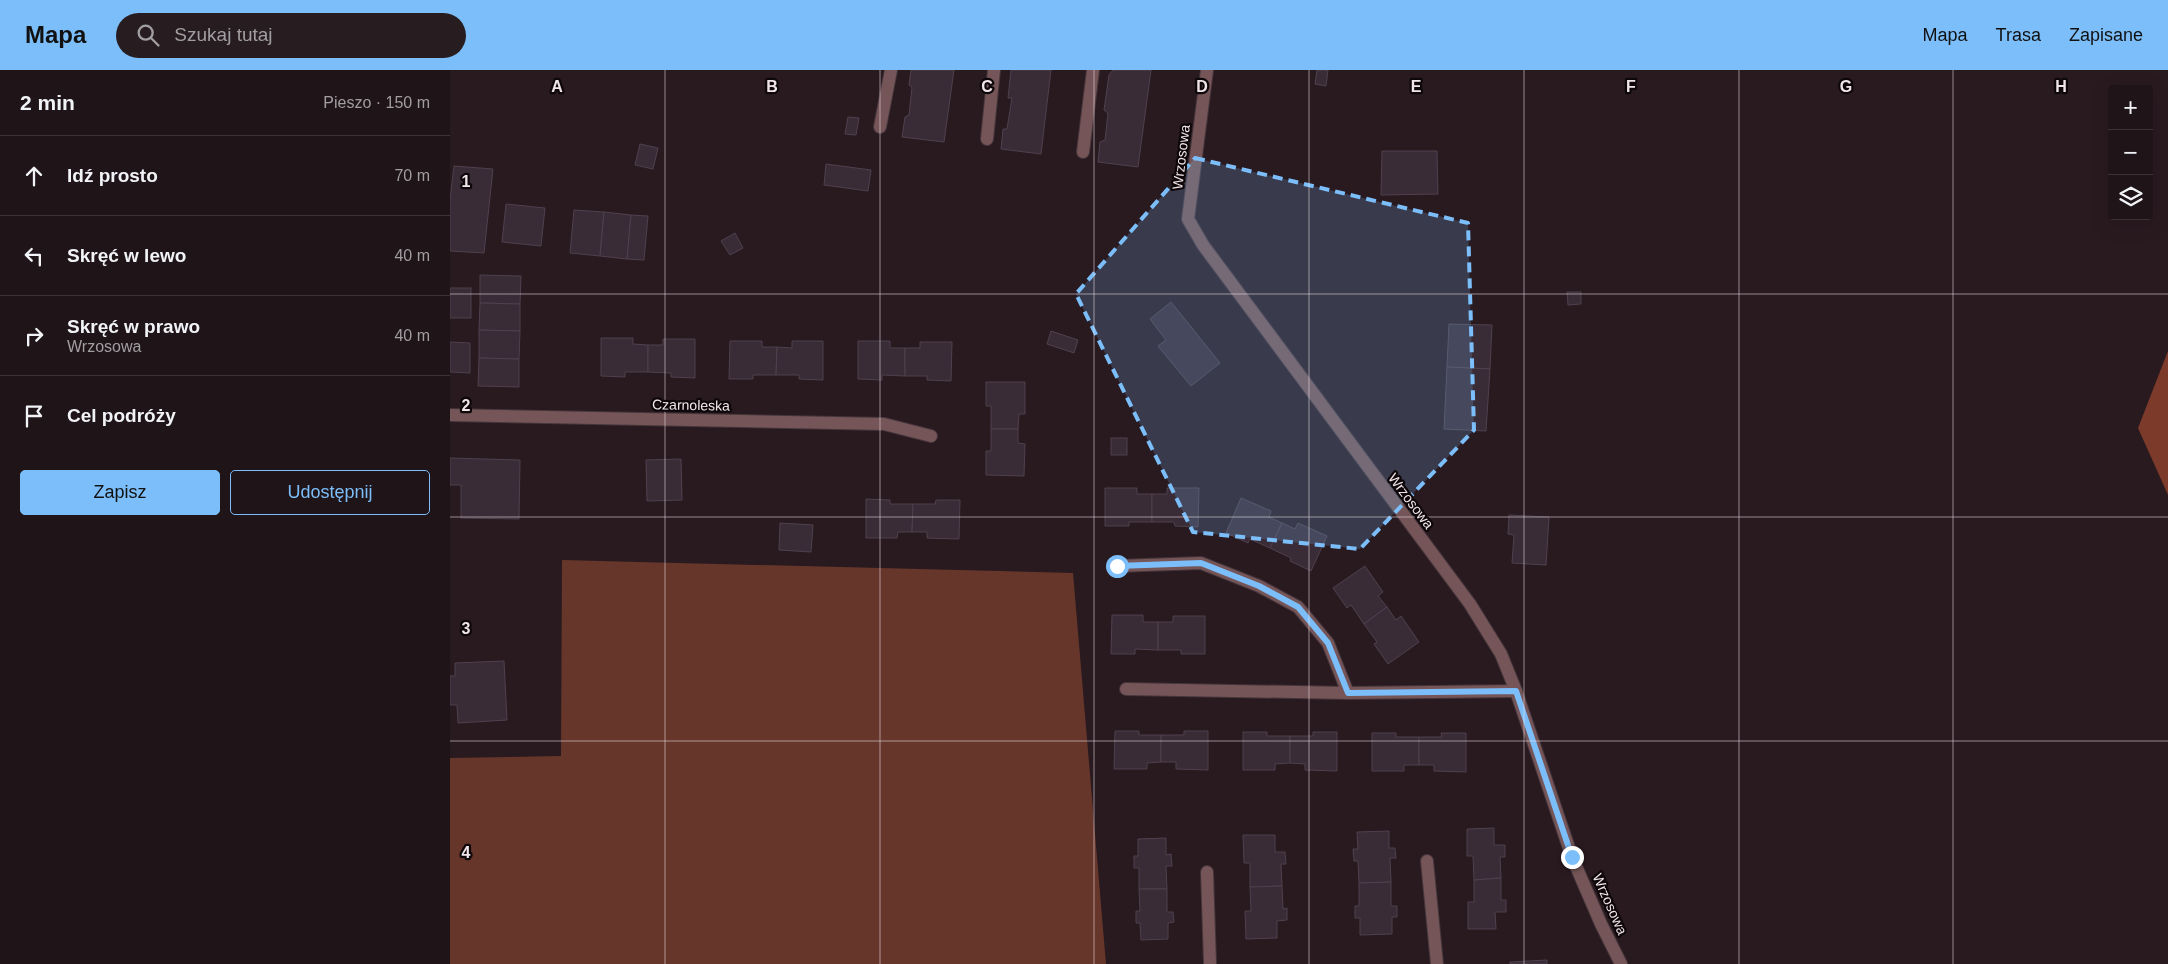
<!DOCTYPE html>
<html lang="pl">
<meta charset="utf-8">
<style>
body{margin:0;font-family:Helvetica,sans-serif;background:#271d21;color:#f1f3f6}
.controls{position:absolute;right:15px;top:15px;display:grid;overflow:hidden;border-radius:5px;box-shadow:0 5px 20px #0002}
.controls button{width:45px;height:45px;display:grid;place-items:center;padding:0;border:0;border-bottom:1px solid #3c3337;background:#1f1418;color:#f1f3f6;font:25px sans-serif}
.stop{position:absolute;width:15px;height:15px;margin:-11px;border:4px solid #7cbef9;border-radius:50%;background:#fff}
.stop.end{background:#7cbef9;border-color:#fff;box-shadow:0 1px 5px #0008}
.list{margin:0;padding:0;list-style:none}
h2{display:flex;justify-content:space-between;align-items:center;height:65px;margin:0;padding:0 20px;font-size:21px}
h2 small{font-size:16px;font-weight:400;color:#a19ea2}
.list li{display:grid;grid-template-columns:32px 1fr auto;gap:15px;align-items:center;box-sizing:border-box;height:80px;padding:0 20px;border-top:1px solid #3c3337}
.list b{display:block;font-size:19px;white-space:nowrap}
.list p{margin:0;font-size:16px;white-space:nowrap;color:#a19ea2}
.list em{font-size:16px;font-style:normal;color:#a19ea2}
.actions{display:flex;gap:10px;padding:15px 20px}
.actions a{flex:1;padding:11px 0;border:1px solid #7cbef9;border-radius:5px;text-align:center;font-size:18px;color:#7cbef9}
.actions .main{background:#7cbef9;color:#111}
.icon{flex:none;width:28px;height:28px;fill:none;stroke:currentColor;stroke-width:2;stroke-linecap:round;stroke-linejoin:round}
.map{position:relative;flex:none;width:1718px;height:894px;overflow:hidden}
header{display:flex;align-items:center;gap:30px;box-sizing:border-box;height:70px;padding:0 25px;background:#7cbef9;color:#111}
header strong{font-size:24px}
nav{display:flex;gap:28px;margin-inline-start:auto;font-size:18px}
.search{width:350px;height:45px;background:#271d21;display:flex;align-items:center;gap:12px;box-sizing:border-box;padding:0 18px;border-radius:28px;color:#a19ea2;font-size:19px}
main{display:flex}
aside{flex:1;background:#1f1418}
.map>svg:first-child{display:block}
.green{fill:#67362a}
.forest{fill:#7b3a2a}
.building{fill:#392c37;stroke:#4f414d}
.lines{fill:none;stroke-linecap:round;stroke-linejoin:round}
.service-casing{stroke:#45363c;stroke-width:14}
.minor-casing{stroke:#45363c;stroke-width:14}
.service{stroke:#755557;stroke-width:12}
.minor{stroke:#755557;stroke-width:12}
.route{stroke:#7cbef9;stroke-width:6}
.marked{fill:#7cbef9;fill-opacity:0.2;stroke:#7cbef9;stroke-width:4;stroke-dasharray:10 6;stroke-linejoin:round}
.grid{fill:none;stroke:#f1e5ea;stroke-width:1;stroke-opacity:0.55}
.labels{text-anchor:middle;dominant-baseline:central;stroke-width:4.5;stroke-linejoin:round;paint-order:stroke}
.street-label{font-size:14px;fill:#f1e5ea;stroke:#0d0709}
.grid-label{font-size:16px;text-anchor:middle;font-weight:bold;fill:#f1e5ea;stroke:#0d0709;stroke-width:4.5;stroke-linejoin:round;paint-order:stroke}
</style>
<header>
<strong>Mapa</strong>
<div class="search"><svg class="icon" aria-label="search" viewBox="0 0 24 24"><circle cx="10" cy="10" r="6"/><path d="M15 15l6 6"/></svg>Szukaj tutaj</div>
<nav><a>Mapa</a><a>Trasa</a><a>Zapisane</a></nav>
</header>
<main>
<aside>
<h2>2 min<small>Pieszo · 150 m</small></h2>
<ul class="list">
<li><svg class="icon" aria-label="ahead" viewBox="0 0 24 24"><path d="M12 20V5M6 11l6-6 6 6"/></svg><div><b>Idź prosto</b></div><em>70 m</em></li>
<li><svg class="icon" aria-label="left" viewBox="0 0 24 24"><path d="M17 20v-9H6M10 6l-5 5 5 5"/></svg><div><b>Skręć w lewo</b></div><em>40 m</em></li>
<li><svg class="icon" aria-label="right" viewBox="0 0 24 24"><path d="M7 20v-9h11M14 6l5 5-5 5"/></svg><div><b>Skręć w prawo</b><p>Wrzosowa</p></div><em>40 m</em></li>
<li><svg class="icon" aria-label="arrive" viewBox="0 0 24 24"><path d="M6 21V4h12l-3 4 3 4H6"/></svg><div><b>Cel podróży</b></div></li>
</ul>
<div class="actions"><a class="main">Zapisz</a><a>Udostępnij</a></div>
</aside>
<div class="map">
<svg width="1718" height="894" viewBox="0 0 1718 894">
<rect width="100%" height="100%" fill="#291a20"/>
<polygon class="green" points="112,490 623,503 656,894 0,894 0,688 111,686"/>
<polygon class="forest" points="1718,281 1718,425 1688,358"/>
<g class="building">
<polygon points="461,0 504,0 494,72 452,67 455,47 459,45 462,17 459,15"/>
<polygon points="561,0 601,0 591,84 551,79 553,59 557,59 562,28 558,28"/>
<polygon points="663,0 701,0 688,97 648,92 650,72 655,70 658,43 654,40 659,5"/>
<polygon points="867,0 878,0 876,16 865,14"/>
<polygon points="398,47 409,48 406,65 395,64"/>
<polygon points="190,74 208,78 203,99 185,95"/>
<polygon points="932,81 987,81 988,124 931,125"/>
<polygon points="376,94 421,100 418,121 374,115"/>
<polygon points="4,96 43,99 34,183 0,181 0,130"/>
<polygon points="56,134 95,138 91,176 52,172"/>
<polygon points="124,140 154,142 150,186 120,183"/>
<polygon points="154,142 181,145 177,189 150,186"/>
<polygon points="181,145 198,146 194,190 177,189"/>
<polygon points="285,163 293,178 280,185 271,171"/>
<polygon points="30,205 71,206 70,234 30,233"/>
<rect x="0" y="218" width="21" height="30"/>
<polygon points="1117,222 1131,222 1131,234 1118,235"/>
<polygon points="721,232 770,293 741,316 708,276 716,270 700,249"/>
<polygon points="30,233 70,234 70,261 29,260"/>
<polygon points="999,254 1042,255 1040,299 997,297"/>
<polygon points="29,260 70,261 69,289 29,288"/>
<polygon points="601,261 628,270 624,283 597,274"/>
<polygon points="151,268 183,268 183,274 198,275 198,302 175,302 175,307 151,306"/>
<polygon points="213,269 245,269 245,308 221,307 221,303 198,302 198,275 213,275"/>
<polygon points="280,271 312,271 312,277 327,277 326,305 303,305 303,309 279,309"/>
<polygon points="342,271 373,271 373,310 349,309 349,305 326,305 327,277 342,278"/>
<polygon points="408,271 440,271 440,278 455,278 455,306 432,305 432,310 408,309"/>
<polygon points="0,272 20,273 20,303 0,302"/>
<polygon points="470,272 502,272 501,311 477,310 477,306 455,306 455,278 470,278"/>
<polygon points="29,288 69,289 69,317 28,316"/>
<polygon points="997,297 1040,299 1036,361 994,359"/>
<polygon points="536,312 575,312 575,344 569,344 568,359 541,359 541,336 536,336"/>
<polygon points="541,359 568,359 568,373 575,374 574,406 536,405 536,381 541,381"/>
<rect x="661" y="368" width="16" height="17"/>
<polygon points="0,388 70,390 69,449 11,448 11,415 0,415"/>
<polygon points="231,389 232,430 197,431 196,390"/>
<polygon points="655,418 687,418 687,424 702,424 702,452 679,452 679,456 655,456"/>
<polygon points="717,418 749,418 748,457 725,456 724,452 702,452 702,424 717,424"/>
<polygon points="791,428 821,441 819,447 832,453 820,478 800,469 798,473 776,463"/>
<polygon points="416,429 440,430 440,434 463,434 462,462 448,462 447,468 416,468"/>
<polygon points="486,430 510,430 509,469 477,468 477,462 462,462 463,434 485,434"/>
<polygon points="1059,445 1099,447 1096,495 1062,493 1064,465 1058,464"/>
<polygon points="330,453 363,455 361,482 329,480"/>
<polygon points="832,453 845,459 848,453 877,466 861,501 840,491 841,488 820,478"/>
<polygon points="915,496 933,522 928,526 937,537 914,554 901,535 897,538 883,518"/>
<polygon points="937,537 946,550 951,546 969,572 938,594 924,574 927,572 914,554"/>
<polygon points="662,545 693,545 693,552 708,552 708,580 685,579 685,584 661,584"/>
<polygon points="723,546 755,546 755,584 731,584 731,580 708,580 708,552 723,552"/>
<polygon points="54,591 57,650 8,653 7,635 0,635 0,606 5,606 5,593"/>
<polygon points="665,661 689,661 689,665 711,665 711,692 697,693 697,699 664,699"/>
<polygon points="734,661 758,661 758,700 726,699 726,692 711,692 711,665 734,665"/>
<polygon points="793,662 817,662 817,666 840,666 840,693 825,694 825,700 793,700"/>
<polygon points="863,662 887,662 887,701 855,700 855,694 840,693 840,666 863,666"/>
<polygon points="922,663 946,663 946,667 969,667 969,695 954,695 954,701 922,701"/>
<polygon points="991,663 1016,663 1016,702 984,701 984,695 969,695 969,667 992,667"/>
<polygon points="1044,758 1044,775 1055,775 1055,787 1050,787 1051,808 1024,810 1023,786 1017,786 1017,759"/>
<polygon points="939,761 939,778 945,778 946,788 940,788 941,812 909,813 908,791 904,791 903,779 908,779 907,762"/>
<polygon points="793,765 825,765 825,782 835,782 836,794 831,794 832,816 800,817 800,793 794,793"/>
<polygon points="716,768 716,785 721,784 722,796 716,796 717,819 689,819 689,798 684,798 684,786 688,786 688,769"/>
<polygon points="1051,808 1051,830 1056,830 1056,842 1045,842 1046,859 1018,859 1018,832 1024,832 1024,810"/>
<polygon points="941,812 941,836 947,836 947,847 942,847 942,864 910,865 910,848 905,848 905,836 909,836 909,813"/>
<polygon points="832,816 833,839 837,838 837,850 827,851 827,868 796,869 795,841 801,841 800,817"/>
<polygon points="689,819 717,819 717,842 723,842 724,852 718,853 718,869 691,870 690,853 686,853 686,841 690,841"/>
<polygon points="1097,890 1097,894 1060,894 1060,892"/>
</g>
<g class="lines">
<defs>
<g id="service">
<polyline points="430,57 441,0"/>
<polyline points="537,69 544,0"/>
<polyline points="633,82 643,0"/>
<polyline points="667,496 751,493 809,516 848,537 878,573 898,623"/>
<polyline points="676,619 898,623 1066,621"/>
<polyline points="977,791 987,894"/>
<polyline points="757,802 760,894"/>
</g>
<g id="minor">
<polyline points="757,0 738,149 753,175 1020,534 1051,584 1066,621 1122,787 1151,854 1171,894"/>
<polyline points="0,345 434,354 481,366"/>
</g>
</defs>
<use href="#service" class="service-casing"/>
<use href="#minor" class="minor-casing"/>
<use href="#service" class="service"/>
<use href="#minor" class="minor"/>
</g>
<g class="lines">
<polyline class="route" points="667,496 751,493 809,516 848,537 878,573 898,623 1066,621 1122,787"/>
</g>
<path class="marked" d="M 745,88 L 1018,153 L 1024,360 L 910,479 L 743,462 L 626,224 Z"/>
<path class="grid" d="M 215,0 L 215,894M 430,0 L 430,894M 644,0 L 644,894M 859,0 L 859,894M 1074,0 L 1074,894M 1289,0 L 1289,894M 1503,0 L 1503,894M 0,224 L 1718,224M 0,447 L 1718,447M 0,671 L 1718,671"/>
<g class="labels">
<g class="street-label">
<text transform="translate(731 87) rotate(-83)">Wrzosowa</text>
<text transform="translate(241 335) rotate(1)">Czarnoleska</text>
<text transform="translate(961 431) rotate(53)">Wrzosowa</text>
<text transform="translate(1160 834) rotate(66)">Wrzosowa</text>
</g>
</g>
<g class="grid-label">
<text x="107" y="22">A</text>
<text x="322" y="22">B</text>
<text x="537" y="22">C</text>
<text x="752" y="22">D</text>
<text x="966" y="22">E</text>
<text x="1181" y="22">F</text>
<text x="1396" y="22">G</text>
<text x="1611" y="22">H</text>
<text x="16" y="117">1</text>
<text x="16" y="341">2</text>
<text x="16" y="564">3</text>
<text x="16" y="788">4</text>
</g>
</svg>
<div class="controls">
<button>+</button>
<button>−</button>
<button><svg class="icon" aria-label="layers" viewBox="0 0 24 24"><path d="M12 4l9 5-9 5-9-5zM3 14l9 5 9-5"/></svg></button>
</div>
<div class="stop" style="left:667px;top:496px"></div>
<div class="stop end" style="left:1122px;top:787px"></div>
</div>
</main>
